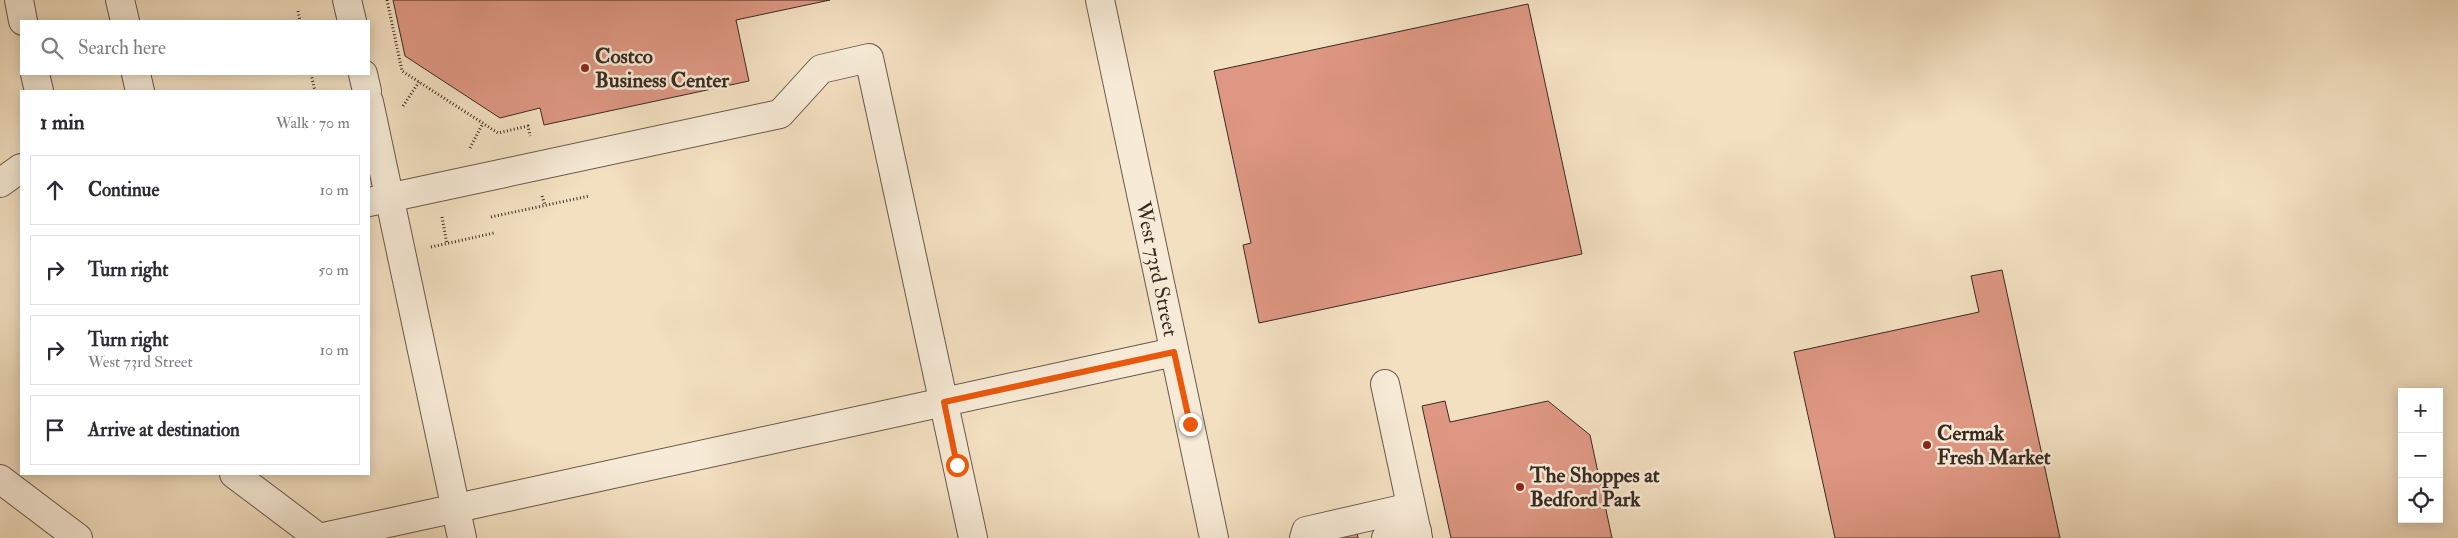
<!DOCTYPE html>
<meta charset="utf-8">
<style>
body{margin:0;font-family:"IM FELL Double Pica",serif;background:#f2f2f3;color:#2b2b33}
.controls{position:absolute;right:15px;bottom:15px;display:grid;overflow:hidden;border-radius:0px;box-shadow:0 2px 12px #0003}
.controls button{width:45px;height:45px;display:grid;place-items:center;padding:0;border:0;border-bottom:1px solid #e1e1e2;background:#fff;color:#2b2b33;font:25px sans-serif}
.stop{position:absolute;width:15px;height:15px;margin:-11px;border:4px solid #ea580c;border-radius:50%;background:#fff}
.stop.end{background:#ea580c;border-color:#fff;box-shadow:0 1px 5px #0008}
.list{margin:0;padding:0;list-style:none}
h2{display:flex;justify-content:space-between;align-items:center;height:65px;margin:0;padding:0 20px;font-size:21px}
h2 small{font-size:16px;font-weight:400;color:#7c7c81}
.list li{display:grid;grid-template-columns:32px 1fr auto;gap:15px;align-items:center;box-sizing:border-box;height:70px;margin:0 10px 10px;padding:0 10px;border:1px solid #e1e1e2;border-radius:0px}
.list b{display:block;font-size:19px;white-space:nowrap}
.list p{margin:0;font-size:16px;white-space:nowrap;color:#7c7c81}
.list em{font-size:16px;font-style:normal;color:#7c7c81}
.icon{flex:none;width:28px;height:28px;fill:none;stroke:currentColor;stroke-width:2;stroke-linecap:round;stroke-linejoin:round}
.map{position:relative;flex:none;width:2458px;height:538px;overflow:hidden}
.search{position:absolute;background:#fff;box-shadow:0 2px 12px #0003;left:20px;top:20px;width:350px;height:55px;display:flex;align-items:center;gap:12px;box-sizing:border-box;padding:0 18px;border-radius:0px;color:#7c7c81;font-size:19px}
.panel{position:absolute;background:#fff;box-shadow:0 2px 12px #0003;left:20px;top:90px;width:350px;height:385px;border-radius:0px}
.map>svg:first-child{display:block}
.building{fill:#de9783;stroke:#382b22}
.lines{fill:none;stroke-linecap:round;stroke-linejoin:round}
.minor-casing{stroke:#67584a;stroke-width:30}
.path{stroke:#382b22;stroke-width:3;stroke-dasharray:1 2.5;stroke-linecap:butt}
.minor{stroke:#f7ebd7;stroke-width:28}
.route{stroke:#ea580c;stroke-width:6}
.poi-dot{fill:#8f2418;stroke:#f7ebd7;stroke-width:2}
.labels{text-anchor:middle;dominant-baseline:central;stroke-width:5;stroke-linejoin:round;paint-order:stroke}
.poi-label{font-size:21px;font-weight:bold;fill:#382b22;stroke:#f7ebd7;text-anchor:start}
.street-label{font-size:21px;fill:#382b22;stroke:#f7ebd7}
</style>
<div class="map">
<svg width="2458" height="538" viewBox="0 0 2458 538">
<rect width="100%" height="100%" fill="#f3e0c1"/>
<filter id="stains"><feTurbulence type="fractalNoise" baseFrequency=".004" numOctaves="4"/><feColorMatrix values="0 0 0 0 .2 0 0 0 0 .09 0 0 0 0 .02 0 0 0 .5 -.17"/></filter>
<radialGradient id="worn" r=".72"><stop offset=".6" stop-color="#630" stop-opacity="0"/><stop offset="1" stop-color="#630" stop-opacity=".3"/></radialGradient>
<g class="building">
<polygon points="393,0 830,0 736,20 749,81 544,125 540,108 500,118 405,56"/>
<polygon points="1528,4 1582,254 1259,323 1243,245 1251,243 1214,71"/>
<polygon points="2002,270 2060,538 1835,538 1794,352 1979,312 1971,276"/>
<polygon points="1445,401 1450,422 1548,401 1590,435 1612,538 1451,538 1422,406"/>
<polygon points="1357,532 1358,538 1329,538"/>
</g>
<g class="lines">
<defs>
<g id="minor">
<polyline points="19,0 23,21"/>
<polyline points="120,0 125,21"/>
<polyline points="347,0 352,21"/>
<path id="s1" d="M 1100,0 L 1214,538"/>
<polyline points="35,74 39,91"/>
<polyline points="136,74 140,91"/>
<polyline points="363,74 367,91"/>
<polyline points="369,102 462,538"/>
<polyline points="0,183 21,168"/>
<polyline points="369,202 780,114 821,69 869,58 973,538"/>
<polyline points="1385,384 1418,538"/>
<polyline points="234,474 319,538"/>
<polyline points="0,479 78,538"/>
<polyline points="319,538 1174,352"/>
<polyline points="1304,538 1306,531 1411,507"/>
<polyline points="1386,538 1417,531"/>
</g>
</defs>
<use href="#minor" class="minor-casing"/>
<g class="path">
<polyline points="387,0 402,71 498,133 528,126 530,136"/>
<polyline points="298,11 300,21"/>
<polyline points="311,74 315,91"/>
<polyline points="403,106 419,82"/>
<polyline points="470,148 483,123"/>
<polyline points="542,196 545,205"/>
<polyline points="442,217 447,244"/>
<polyline points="491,217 589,196"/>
<polyline points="431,247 494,233"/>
</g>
<use href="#minor" class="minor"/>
</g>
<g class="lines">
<polyline class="route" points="957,465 944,402 1174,352 1190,424"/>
</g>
<g class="poi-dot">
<circle cx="585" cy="68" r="5"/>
<circle cx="1927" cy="445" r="5"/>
<circle cx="1520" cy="487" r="5"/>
</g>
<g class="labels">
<g class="poi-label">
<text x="595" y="56">Costco<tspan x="595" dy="24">Business Center</tspan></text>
<text x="1937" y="433">Cermak<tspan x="1937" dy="24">Fresh Market</tspan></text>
<text x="1530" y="475">The Shoppes at<tspan x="1530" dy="24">Bedford Park</tspan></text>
</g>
<g class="street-label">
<text stroke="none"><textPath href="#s1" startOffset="275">West 73rd Street</textPath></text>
</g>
</g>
<rect width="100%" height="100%" filter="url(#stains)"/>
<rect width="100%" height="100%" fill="url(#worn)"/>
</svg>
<div class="controls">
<button>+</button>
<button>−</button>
<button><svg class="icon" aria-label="locate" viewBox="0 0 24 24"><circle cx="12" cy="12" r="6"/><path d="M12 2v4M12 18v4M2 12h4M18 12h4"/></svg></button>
</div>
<div class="stop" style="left:957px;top:465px"></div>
<div class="stop end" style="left:1190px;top:424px"></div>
<div class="search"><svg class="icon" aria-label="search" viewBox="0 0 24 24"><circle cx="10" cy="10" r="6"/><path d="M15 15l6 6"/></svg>Search here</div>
<section class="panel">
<h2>1 min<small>Walk · 70 m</small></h2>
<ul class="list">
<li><svg class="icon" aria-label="ahead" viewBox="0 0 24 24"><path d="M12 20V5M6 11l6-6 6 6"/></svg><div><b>Continue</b></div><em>10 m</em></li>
<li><svg class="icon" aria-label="right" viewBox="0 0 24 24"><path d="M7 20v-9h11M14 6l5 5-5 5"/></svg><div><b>Turn right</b></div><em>50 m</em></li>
<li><svg class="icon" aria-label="right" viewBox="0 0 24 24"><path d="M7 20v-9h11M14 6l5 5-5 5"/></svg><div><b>Turn right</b><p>West 73rd Street</p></div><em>10 m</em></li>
<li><svg class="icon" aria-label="arrive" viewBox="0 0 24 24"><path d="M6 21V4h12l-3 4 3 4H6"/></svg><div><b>Arrive at destination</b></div></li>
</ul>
</section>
</div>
